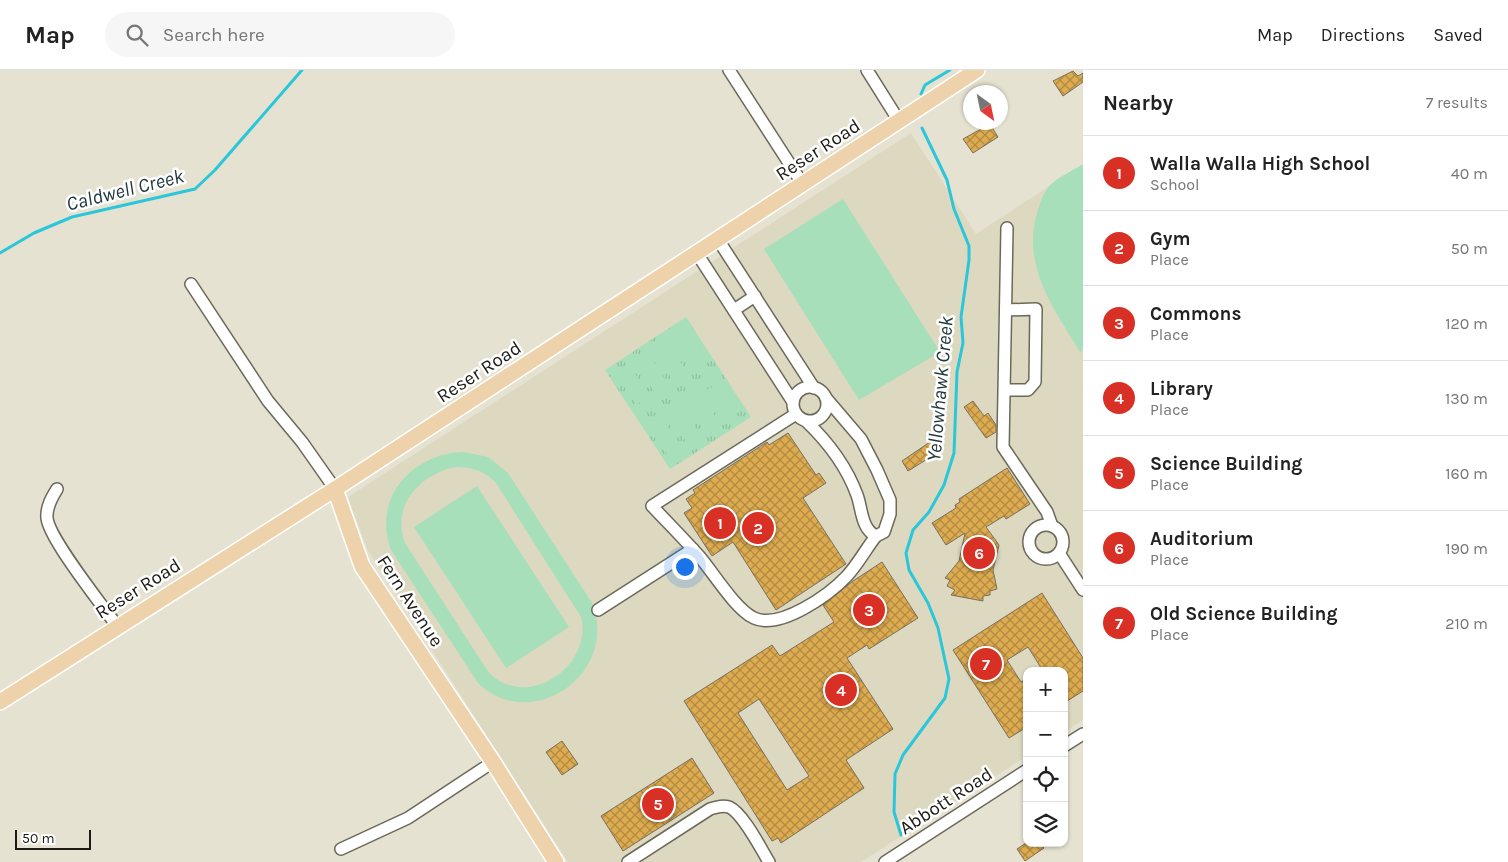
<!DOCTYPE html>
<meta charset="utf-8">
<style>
body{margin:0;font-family:Karla,sans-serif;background:#f6f6f6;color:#222}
.controls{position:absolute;right:15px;bottom:15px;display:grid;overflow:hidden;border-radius:10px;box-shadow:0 1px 4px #0004}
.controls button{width:45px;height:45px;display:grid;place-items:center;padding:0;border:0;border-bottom:1px solid #e0e0e0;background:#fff;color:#222;font:25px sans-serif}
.compass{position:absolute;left:963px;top:15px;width:45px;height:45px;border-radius:50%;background:#fff;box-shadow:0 1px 4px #0004;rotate:147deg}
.scale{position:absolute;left:15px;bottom:12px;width:76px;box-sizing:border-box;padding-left:5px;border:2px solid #1b1a14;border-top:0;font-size:14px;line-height:18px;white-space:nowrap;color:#1b1a14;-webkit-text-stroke:4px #fff;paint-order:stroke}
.you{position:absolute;left:684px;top:496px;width:18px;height:18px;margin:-12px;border:4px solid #fff;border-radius:50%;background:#1a73e8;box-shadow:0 0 0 8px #1a73e833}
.badge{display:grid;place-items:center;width:32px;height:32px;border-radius:50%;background:#d93025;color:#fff;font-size:16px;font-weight:700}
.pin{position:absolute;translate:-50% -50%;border:2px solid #fff;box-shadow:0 1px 5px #0006}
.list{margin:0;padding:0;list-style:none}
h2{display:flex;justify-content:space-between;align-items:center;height:65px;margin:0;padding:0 20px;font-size:21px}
h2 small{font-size:16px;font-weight:400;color:#767676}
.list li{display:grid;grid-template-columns:32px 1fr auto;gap:15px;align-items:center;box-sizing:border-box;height:75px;padding:0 20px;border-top:1px solid #e0e0e0}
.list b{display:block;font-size:19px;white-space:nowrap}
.list p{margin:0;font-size:16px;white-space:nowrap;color:#767676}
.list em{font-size:16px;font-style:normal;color:#767676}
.icon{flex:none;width:28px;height:28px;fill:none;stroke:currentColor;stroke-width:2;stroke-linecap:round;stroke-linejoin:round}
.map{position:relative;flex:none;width:1083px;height:792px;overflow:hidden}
header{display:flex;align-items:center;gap:30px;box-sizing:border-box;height:70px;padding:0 25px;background:#fff;border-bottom:1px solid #e0e0e0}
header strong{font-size:24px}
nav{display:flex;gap:28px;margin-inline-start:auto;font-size:18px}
.search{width:350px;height:45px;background:#f6f6f6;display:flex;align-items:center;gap:12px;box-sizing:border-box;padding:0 18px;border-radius:28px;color:#767676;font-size:19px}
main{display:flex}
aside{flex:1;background:#fff}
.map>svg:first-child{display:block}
.built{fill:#dcd9c0}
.park{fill:url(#park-tufts)}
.pitch{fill:#a6dfb9;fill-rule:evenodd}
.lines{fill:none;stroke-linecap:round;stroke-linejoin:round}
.stream{stroke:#2bc6d9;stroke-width:3}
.building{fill:url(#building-cross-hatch);stroke:#797063;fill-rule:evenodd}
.minor-casing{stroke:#6b695a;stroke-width:14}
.major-casing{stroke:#fff;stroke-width:18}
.minor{stroke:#fff;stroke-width:11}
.major{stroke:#edd2ac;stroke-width:15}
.labels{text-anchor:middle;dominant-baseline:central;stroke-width:5;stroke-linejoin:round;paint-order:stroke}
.street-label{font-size:19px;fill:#1b1a14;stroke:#fff}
.water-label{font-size:20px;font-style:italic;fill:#21393d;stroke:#fff}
</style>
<header>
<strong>Map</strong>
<div class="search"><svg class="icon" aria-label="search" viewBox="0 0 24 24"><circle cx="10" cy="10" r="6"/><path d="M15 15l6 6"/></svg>Search here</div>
<nav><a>Map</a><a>Directions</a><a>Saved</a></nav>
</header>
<main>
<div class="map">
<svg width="1083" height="792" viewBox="0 0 1083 792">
<defs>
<pattern id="park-tufts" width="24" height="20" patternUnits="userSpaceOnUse" patternTransform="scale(1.25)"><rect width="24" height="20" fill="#a6dfb9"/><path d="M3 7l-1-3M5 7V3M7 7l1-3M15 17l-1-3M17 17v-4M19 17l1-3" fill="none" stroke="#8ebf9e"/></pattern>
<pattern id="building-cross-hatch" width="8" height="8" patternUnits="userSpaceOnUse" patternTransform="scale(1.25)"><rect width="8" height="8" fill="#ddab50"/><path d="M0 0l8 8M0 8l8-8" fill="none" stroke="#b28a41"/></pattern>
</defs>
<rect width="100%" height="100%" fill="#e5e2d1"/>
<polygon class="built" points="911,63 976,164 1083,94 1083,650 1064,662 1064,601 1027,601 1027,686 861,792 568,792 367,479 348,427"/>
<polygon class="park" points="686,247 751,347 670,399 605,300"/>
<g class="pitch">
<path d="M 1083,94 L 1083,280 L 1080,282 C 1055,240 1023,199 1036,147 C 1039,137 1042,125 1048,118 C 1055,108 1073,101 1083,94 Z"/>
<polygon points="843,129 940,282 859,330 764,179"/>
<polygon points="687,259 706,289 693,297 674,267"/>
<polygon points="667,271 687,302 673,310 654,280"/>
<polygon points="649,284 668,314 655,323 636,293"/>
<polygon points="630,296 649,326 636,335 617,305"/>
<polygon points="720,312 739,342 726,350 707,320"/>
<polygon points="701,324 720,354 707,362 688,332"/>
<polygon points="682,336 701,366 688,375 669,345"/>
<polygon points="663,349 682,379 669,387 650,357"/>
<path d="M 463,382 L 488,387 L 508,403 L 592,533 C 620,603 532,665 478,613 L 391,480 C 372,429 411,384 463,382 ZM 456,397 C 472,397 485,401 496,413 L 581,547 C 593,596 528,641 489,603 L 405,473 C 391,435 420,404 456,397 Z"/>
<polygon points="477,416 569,557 506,598 414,457"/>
</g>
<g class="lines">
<g class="stream">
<polyline points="921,24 925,15 950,0"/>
<polyline points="0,183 34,163 72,147 195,119 215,100 302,0"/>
<polyline points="901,765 894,742 895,704 903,685 945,628 949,609 938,558 928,533 909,500 906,483 913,460 929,442 944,415 954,383 957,302 963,273 961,247 969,190 969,176 954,139 947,110 922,58"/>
</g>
</g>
<g class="building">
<polygon points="1073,1 1078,6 1083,3 1083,12 1063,26 1053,11"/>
<polygon points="990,54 998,67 973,83 963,69"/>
<polygon points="973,331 984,346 988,343 996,355 996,362 986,368 964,337"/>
<polygon points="788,363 816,405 819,403 826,413 803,428 846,494 776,540 733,472 712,486 684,443 692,438 686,429 695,423 693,420 767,372 769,375"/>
<polygon points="930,372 937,383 908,401 902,391"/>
<polygon points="1007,398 1030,434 1006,449 1004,446 986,457 999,475 993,500 997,519 990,521 990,525 983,526 983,531 951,525 955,520 947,516 950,510 945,508 959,491 965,463 946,475 932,453 956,438 955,435 960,432 959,429"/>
<path d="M 882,492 L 918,548 L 869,579 L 867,575 L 847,588 L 893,659 L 846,690 L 864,718 L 781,773 L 778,768 L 772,771 L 684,631 L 772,575 L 780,586 L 834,552 L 823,535 L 853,511 ZM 759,629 L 809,706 L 787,720 L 738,643 Z"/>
<polygon points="1042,523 1083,588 1083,621 1064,633 1064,601 1043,601 1028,577 1007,590 1021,612 1027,608 1027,657 1009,668 953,580"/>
<polygon points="562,671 578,694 562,705 546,682"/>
<polygon points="692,688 714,723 623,781 601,746"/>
<polygon points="1026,773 1040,773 1044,778 1025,791 1017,779"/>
</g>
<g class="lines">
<defs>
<g id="minor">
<polyline points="729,0 802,113"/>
<polyline points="867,0 899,51"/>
<polyline points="1007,158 1003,377 1047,442 1052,456"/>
<polyline points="717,168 814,318"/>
<polyline points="696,182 793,332"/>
<polyline points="191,214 268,331 302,372 335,419"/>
<polyline points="734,240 755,226"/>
<circle cx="810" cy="334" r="17"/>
<polyline points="1005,320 1028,320 1035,312 1036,239 1006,240"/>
<path d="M 796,344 L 652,436 C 668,453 684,469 699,486 C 713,502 735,539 754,548 C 780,560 829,525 847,506 C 858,494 866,479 876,466"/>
<path d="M 806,351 C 828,372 846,395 857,425 C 862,438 861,459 876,466 L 884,462 L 890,444 L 890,430 L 877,400 L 861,369 L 826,328"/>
<path d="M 57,419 C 52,427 46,437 47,448 C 49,469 103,536 117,556"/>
<circle cx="1046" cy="472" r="17"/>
<polyline points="1059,483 1083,520"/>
<polyline points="598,540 693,479"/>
<polyline points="1064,676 1083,664"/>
<polyline points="341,779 408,748 493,692"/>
<path d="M 628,792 L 710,739 C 717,737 722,735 729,737 C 743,743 761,779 769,792"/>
<polyline points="885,792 1027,700"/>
</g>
<g id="major">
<polyline points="335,419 362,496 493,692 556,792"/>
<polyline points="0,632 335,419 977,0"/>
</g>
</defs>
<use href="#minor" class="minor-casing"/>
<use href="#major" class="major-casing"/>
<use href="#minor" class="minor"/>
<use href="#major" class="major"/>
</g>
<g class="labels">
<g class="street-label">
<text transform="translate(818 80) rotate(-33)">Reser Road</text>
<text transform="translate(479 302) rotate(-33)">Reser Road</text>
<text transform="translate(138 519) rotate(-32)">Reser Road</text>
<text transform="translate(410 531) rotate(57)">Fern Avenue</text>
<text transform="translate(946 731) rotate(-33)">Abbott Road</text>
</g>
<g class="water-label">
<text transform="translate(125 120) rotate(-14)">Caldwell Creek</text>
<text transform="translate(940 319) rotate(-85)">Yellowhawk Creek</text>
</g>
</g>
</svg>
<div class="controls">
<button>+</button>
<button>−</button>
<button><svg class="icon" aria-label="locate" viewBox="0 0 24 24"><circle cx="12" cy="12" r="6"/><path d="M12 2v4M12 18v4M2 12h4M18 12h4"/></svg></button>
<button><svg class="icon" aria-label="layers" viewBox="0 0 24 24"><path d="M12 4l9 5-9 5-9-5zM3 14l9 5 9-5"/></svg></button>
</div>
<svg class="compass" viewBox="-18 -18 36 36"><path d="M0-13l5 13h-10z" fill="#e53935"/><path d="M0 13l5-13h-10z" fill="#767676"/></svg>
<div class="scale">50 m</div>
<div class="you"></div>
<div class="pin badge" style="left:720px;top:453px">1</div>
<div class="pin badge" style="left:758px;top:458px">2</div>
<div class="pin badge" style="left:869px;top:540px">3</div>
<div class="pin badge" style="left:841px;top:620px">4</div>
<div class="pin badge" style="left:658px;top:734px">5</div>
<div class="pin badge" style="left:979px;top:483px">6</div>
<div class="pin badge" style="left:986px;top:594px">7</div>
</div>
<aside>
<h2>Nearby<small>7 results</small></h2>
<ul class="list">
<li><span class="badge">1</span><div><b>Walla Walla High School</b><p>School</p></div><em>40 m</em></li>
<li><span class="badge">2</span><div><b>Gym</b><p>Place</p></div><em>50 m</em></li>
<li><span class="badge">3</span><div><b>Commons</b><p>Place</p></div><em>120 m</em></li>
<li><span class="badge">4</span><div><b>Library</b><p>Place</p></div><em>130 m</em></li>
<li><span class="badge">5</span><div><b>Science Building</b><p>Place</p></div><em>160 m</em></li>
<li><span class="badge">6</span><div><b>Auditorium</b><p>Place</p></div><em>190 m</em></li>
<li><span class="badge">7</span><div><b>Old Science Building</b><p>Place</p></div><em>210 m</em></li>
</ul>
</aside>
</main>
